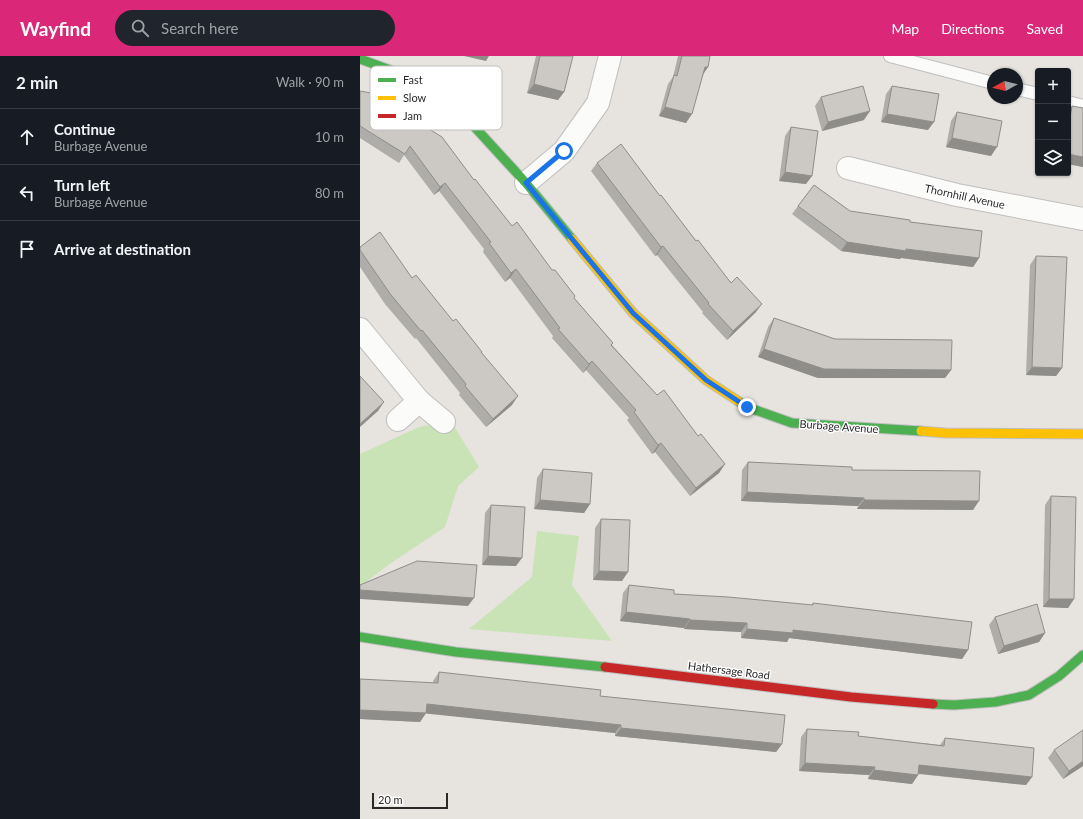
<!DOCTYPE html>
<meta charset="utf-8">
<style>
body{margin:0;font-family:Lato,sans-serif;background:#20242c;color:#f1f3f6}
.controls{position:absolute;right:12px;top:12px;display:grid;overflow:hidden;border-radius:4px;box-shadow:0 1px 3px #0004}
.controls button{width:36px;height:36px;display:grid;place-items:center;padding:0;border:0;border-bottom:1px solid #363941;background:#171b24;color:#f1f3f6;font:20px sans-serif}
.compass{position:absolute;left:627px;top:12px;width:36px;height:36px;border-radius:50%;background:#171b24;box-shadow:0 1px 3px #0004;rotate:262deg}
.scale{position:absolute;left:12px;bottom:10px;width:76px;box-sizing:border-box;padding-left:4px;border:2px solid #292929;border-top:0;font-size:11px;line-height:14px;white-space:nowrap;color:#292929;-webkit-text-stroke:3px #fff;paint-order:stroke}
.stop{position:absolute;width:12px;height:12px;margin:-9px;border:3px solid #1a73e8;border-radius:50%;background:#fff}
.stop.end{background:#1a73e8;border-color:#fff;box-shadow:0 1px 4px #0008}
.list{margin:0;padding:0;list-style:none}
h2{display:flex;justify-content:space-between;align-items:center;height:52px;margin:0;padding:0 16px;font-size:17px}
h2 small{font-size:13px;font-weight:400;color:#9ea1a6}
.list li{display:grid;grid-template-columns:26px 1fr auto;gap:12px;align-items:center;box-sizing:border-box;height:56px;padding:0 16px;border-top:1px solid #363941}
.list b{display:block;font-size:15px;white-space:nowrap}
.list p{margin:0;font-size:13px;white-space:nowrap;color:#9ea1a6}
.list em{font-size:13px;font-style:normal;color:#9ea1a6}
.icon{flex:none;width:22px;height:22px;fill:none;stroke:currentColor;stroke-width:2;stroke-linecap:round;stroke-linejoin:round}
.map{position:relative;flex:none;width:723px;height:763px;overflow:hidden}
header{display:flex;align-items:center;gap:24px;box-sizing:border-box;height:56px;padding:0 20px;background:#db2777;color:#fff}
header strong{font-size:19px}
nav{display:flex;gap:22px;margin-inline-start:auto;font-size:14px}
.search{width:280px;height:36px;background:#20242c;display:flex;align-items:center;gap:10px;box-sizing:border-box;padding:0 14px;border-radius:22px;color:#9ea1a6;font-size:15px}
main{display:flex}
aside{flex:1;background:#171b24}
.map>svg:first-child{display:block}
.green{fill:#c9e3b6}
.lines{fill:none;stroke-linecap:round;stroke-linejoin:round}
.lane-casing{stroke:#c0bfc0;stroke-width:14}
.street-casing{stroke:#c0bfc0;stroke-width:24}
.fast-casing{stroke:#c0bfc0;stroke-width:11}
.slow-casing{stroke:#c0bfc0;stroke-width:11}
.jam-casing{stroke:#c0bfc0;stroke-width:11}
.lane{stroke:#fbfbfa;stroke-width:12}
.street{stroke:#fbfbfa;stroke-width:22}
.fast{stroke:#4caf50;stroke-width:9}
.slow{stroke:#ffc107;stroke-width:9}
.jam{stroke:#c62828;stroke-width:9}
.wall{fill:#afada9}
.shaded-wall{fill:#8f8d8a}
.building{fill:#ccc9c5;stroke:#8f8d8a}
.route{stroke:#1a73e8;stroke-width:5}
.labels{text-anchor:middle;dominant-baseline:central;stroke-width:3;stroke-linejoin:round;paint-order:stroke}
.street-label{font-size:11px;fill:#292929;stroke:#fff}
.key{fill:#fff;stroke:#bfbfbf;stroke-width:1}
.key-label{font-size:11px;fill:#292929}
</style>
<header>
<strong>Wayfind</strong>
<div class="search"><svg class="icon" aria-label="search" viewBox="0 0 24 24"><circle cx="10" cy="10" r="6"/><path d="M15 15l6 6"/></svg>Search here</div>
<nav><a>Map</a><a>Directions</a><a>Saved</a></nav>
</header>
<main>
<aside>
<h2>2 min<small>Walk · 90 m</small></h2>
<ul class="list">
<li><svg class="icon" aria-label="ahead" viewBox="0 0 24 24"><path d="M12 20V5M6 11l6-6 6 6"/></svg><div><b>Continue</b><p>Burbage Avenue</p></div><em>10 m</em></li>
<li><svg class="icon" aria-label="left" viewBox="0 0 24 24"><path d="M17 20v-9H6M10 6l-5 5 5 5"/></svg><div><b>Turn left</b><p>Burbage Avenue</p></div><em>80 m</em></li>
<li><svg class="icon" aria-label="arrive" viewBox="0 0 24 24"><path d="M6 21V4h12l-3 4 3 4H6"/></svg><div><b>Arrive at destination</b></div></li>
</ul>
</aside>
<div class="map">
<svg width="723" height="763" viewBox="0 0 723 763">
<rect width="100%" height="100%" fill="#e7e3de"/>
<g class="green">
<polygon points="91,365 119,411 98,430 85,471 28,509 6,526 0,534 0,398 59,371"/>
<polygon points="177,475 219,480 212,529 252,585 109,573 172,521"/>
</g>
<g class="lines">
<defs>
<g id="lane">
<polyline points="530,0 633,27"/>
<polyline points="657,33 678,38"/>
<polyline points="708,46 723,50"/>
</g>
<g id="street">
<polyline points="488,112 597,139 723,163"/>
<polyline points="166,127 204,95 238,47 250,0"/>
<polyline points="0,273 59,345 84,366"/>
<polyline points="38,364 59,345"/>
</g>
<g id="fast">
<polyline points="0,3 52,22 100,55 166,127 212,183"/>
<polyline points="378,345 387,351 432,367 561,375"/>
<polyline points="0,581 96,596 245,611"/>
<polyline points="573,648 594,649 635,646 669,639 699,620 723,599"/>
</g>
<g id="slow">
<polyline points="212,183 273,257 346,324 378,345"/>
<polyline points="561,375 585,377 723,378"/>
</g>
<polyline id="jam" points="245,611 491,641 573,648"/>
</defs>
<use href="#lane" class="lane-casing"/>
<use href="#street" class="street-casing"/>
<use href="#fast" class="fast-casing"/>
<use href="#slow" class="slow-casing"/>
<use href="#jam" class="jam-casing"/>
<use href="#lane" class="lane"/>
<use href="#street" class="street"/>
<use href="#fast" class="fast"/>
<use href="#slow" class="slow"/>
<use href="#jam" class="jam"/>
</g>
<g class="wall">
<polygon points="176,0 213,0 204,36 198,44 167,37"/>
<polygon points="318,0 350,0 348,11 343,18 326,67 299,60 308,28 313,21"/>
<polygon points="532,30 568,74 521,66 526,38"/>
<polygon points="0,35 114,124 152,170 253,287 252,289 297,339 365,408 359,417 330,440 295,396 292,398 267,364 269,362 226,314 223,317 192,282 193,280 150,222 145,226 123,196 124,193 79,135 74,139 44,99 39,107 0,82"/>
<polygon points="461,41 504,64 462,75 455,50"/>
<polygon points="712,50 723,52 723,111 708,108 708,56"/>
<polygon points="597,56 631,100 586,91 591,65"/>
<polygon points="431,71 446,128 419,125 425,80"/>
<polygon points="237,107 300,140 336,185 396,256 367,284 342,257 343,256 297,199 295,200 231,115"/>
<polygon points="454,129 490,155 550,166 619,202 613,211 541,202 540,203 481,195 432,158"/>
<polygon points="0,191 52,222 93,265 121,297 152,349 126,371 99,339 100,337 56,282 55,283 25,248 0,211"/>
<polygon points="676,200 702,312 696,320 666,319 670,209"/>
<polygon points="414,262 475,283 591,314 585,322 458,322 398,301 408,271"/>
<polygon points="388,406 492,414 613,454 497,453 498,450 381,445 382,414"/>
<polygon points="183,413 230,448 224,457 174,453 177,422"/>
<polygon points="691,440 714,543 708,552 683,551 685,449"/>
<polygon points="131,449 156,510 122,509 125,457"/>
<polygon points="241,463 262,525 233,524 235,472"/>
<polygon points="269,529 314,538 452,549 453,547 608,594 602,603 429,582 427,586 381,582 381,576 324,573 324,572 260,565 263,537"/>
<polygon points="635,561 685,577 679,586 638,598 629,569"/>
<polygon points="79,616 240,640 422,688 416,696 255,680 255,677 66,657 60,666 0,663 0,623 73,627 73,625"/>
<polygon points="447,673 498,680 580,689 585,682 672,721 666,729 558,718 558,719 552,728 508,723 509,719 439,715 441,681"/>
<polygon points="694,694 723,710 703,723 688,702"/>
</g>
<g class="shaded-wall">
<polygon points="104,0 129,0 126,5"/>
<polygon points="345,11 348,11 342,20"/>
<polygon points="174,28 204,36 198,44 167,37"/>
<polygon points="305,51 332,58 326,67 299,60"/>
<polygon points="510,55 504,64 462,75 468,66"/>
<polygon points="527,58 574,66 568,74 521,66"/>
<polygon points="592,82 637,91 631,100 586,91"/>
<polygon points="708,98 723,101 723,111 708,108"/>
<polygon points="425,116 452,120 446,128 419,125"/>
<polygon points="85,127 79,135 74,139 80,131"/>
<polygon points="487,186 546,193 619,202 613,211 541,202 540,203 481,195"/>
<polygon points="303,190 297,199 295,200 301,191"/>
<polygon points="156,213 150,222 145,226 151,217"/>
<polygon points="402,248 396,256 367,284 373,275"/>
<polygon points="404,293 591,314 585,322 458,322 398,301"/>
<polygon points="232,305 226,314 223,317 229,308"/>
<polygon points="672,311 702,312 696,320 666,319"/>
<polygon points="158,340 152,349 126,371 133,363"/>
<polygon points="24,346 18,355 0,371 0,368"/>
<polygon points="301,387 295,396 292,398 298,389"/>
<polygon points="365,408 359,417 330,440 336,432"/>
<polygon points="387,436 504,442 498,450 381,445"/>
<polygon points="180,444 230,448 224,457 174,453"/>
<polygon points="504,444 619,445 613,454 497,453"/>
<polygon points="128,500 162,502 156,510 122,509"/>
<polygon points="239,515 268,516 262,525 233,524"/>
<polygon points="0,534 114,542 108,550 0,543"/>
<polygon points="689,543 714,543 708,552 683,551"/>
<polygon points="266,556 330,563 324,572 260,565"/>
<polygon points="330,564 387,567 381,576 324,573"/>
<polygon points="387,573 433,574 608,594 602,603 429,582 427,586 381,582"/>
<polygon points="685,577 679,586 638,598 644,590"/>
<polygon points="67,648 261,669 255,677 61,657"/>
<polygon points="0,654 66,657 60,666 0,663"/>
<polygon points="261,672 422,688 416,696 255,680"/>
<polygon points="723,705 723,710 703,723 709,715"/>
<polygon points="445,707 515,711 509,719 439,715"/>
<polygon points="559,709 672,721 666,729 553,717"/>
<polygon points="514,714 558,719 552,728 508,723"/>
</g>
<g class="building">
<polygon points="180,0 213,0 204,36 174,28"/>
<polygon points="322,0 350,0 348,11 345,11 332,58 305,51 314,19 317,20"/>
<polygon points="503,30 510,55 468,66 461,41"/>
<polygon points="532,30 579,38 574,66 527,58"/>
<polygon points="0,35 11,37 82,81 114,124 115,123 152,170 157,166 192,214 195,214 215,240 214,242 253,287 251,289 297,339 304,334 338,380 341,378 365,408 336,432 301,387 298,389 274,356 276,354 232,305 229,308 198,273 200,272 156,213 151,217 129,187 131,186 85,127 80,131 50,90 45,98 0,70"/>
<polygon points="712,50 723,52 723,101 708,98 708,73"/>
<polygon points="597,56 642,65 637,91 592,82"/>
<polygon points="431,71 458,75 452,120 425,116"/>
<polygon points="261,88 300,140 301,139 336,185 338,184 371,227 377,221 402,248 373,275 348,248 349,247 303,190 301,191 237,107"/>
<polygon points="454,129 490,155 550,164 550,166 622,175 619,202 546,193 546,195 487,186 438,150"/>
<polygon points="20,176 52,222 56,219 93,265 96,263 122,296 121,296 158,340 133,363 105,330 106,328 62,274 61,275 31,239 0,194 0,191"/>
<polygon points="676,200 707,201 702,312 672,311"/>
<polygon points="414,262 475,283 592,284 591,314 464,313 404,293"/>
<polygon points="0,320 24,346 0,368"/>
<polygon points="388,406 492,411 492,414 620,415 619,445 504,444 504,442 387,436"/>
<polygon points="183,413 232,417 230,448 180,444"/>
<polygon points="691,440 716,441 714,543 689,543"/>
<polygon points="131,449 165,451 162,502 128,500"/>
<polygon points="241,463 270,464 268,516 239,515"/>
<polygon points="57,505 117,509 114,542 0,534 0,529"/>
<polygon points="269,529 314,534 314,538 368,541 453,549 453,547 612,566 608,594 433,574 433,577 387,573 387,567 330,564 330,563 266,556"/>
<polygon points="677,548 685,577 644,590 635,561"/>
<polygon points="79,616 241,634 240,640 425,659 422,688 261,672 261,669 67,648 66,657 0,654 0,623 78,627"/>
<polygon points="447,673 499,676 498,680 584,690 585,682 674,692 672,721 559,709 558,719 514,714 515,711 445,707"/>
<polygon points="723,674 723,705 709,715 694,694"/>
</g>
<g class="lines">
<polyline class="route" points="204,95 166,127 273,257 346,324 387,351"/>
</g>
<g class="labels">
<g class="street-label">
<text transform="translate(605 140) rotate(12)">Thornhill Avenue</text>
<text transform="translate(479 370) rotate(4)">Burbage Avenue</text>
<text transform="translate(369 614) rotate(7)">Hathersage Road</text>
</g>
</g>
<rect x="10" y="10" width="132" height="64" rx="6" class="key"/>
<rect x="18" y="22" width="18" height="4" fill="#4caf50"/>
<rect x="18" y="40" width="18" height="4" fill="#ffc107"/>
<rect x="18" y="58" width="18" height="4" fill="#c62828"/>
<g class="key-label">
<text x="43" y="28">Fast</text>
<text x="43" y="46">Slow</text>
<text x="43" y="64">Jam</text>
</g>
</svg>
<div class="controls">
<button>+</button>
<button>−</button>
<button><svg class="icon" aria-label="layers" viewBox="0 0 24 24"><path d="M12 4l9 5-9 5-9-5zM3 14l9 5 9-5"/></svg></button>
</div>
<svg class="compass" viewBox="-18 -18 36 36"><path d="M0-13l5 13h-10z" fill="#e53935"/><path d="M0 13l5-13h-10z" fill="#9ea1a6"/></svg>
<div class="scale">20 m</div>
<div class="stop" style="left:204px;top:95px"></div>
<div class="stop end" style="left:387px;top:351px"></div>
</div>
</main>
